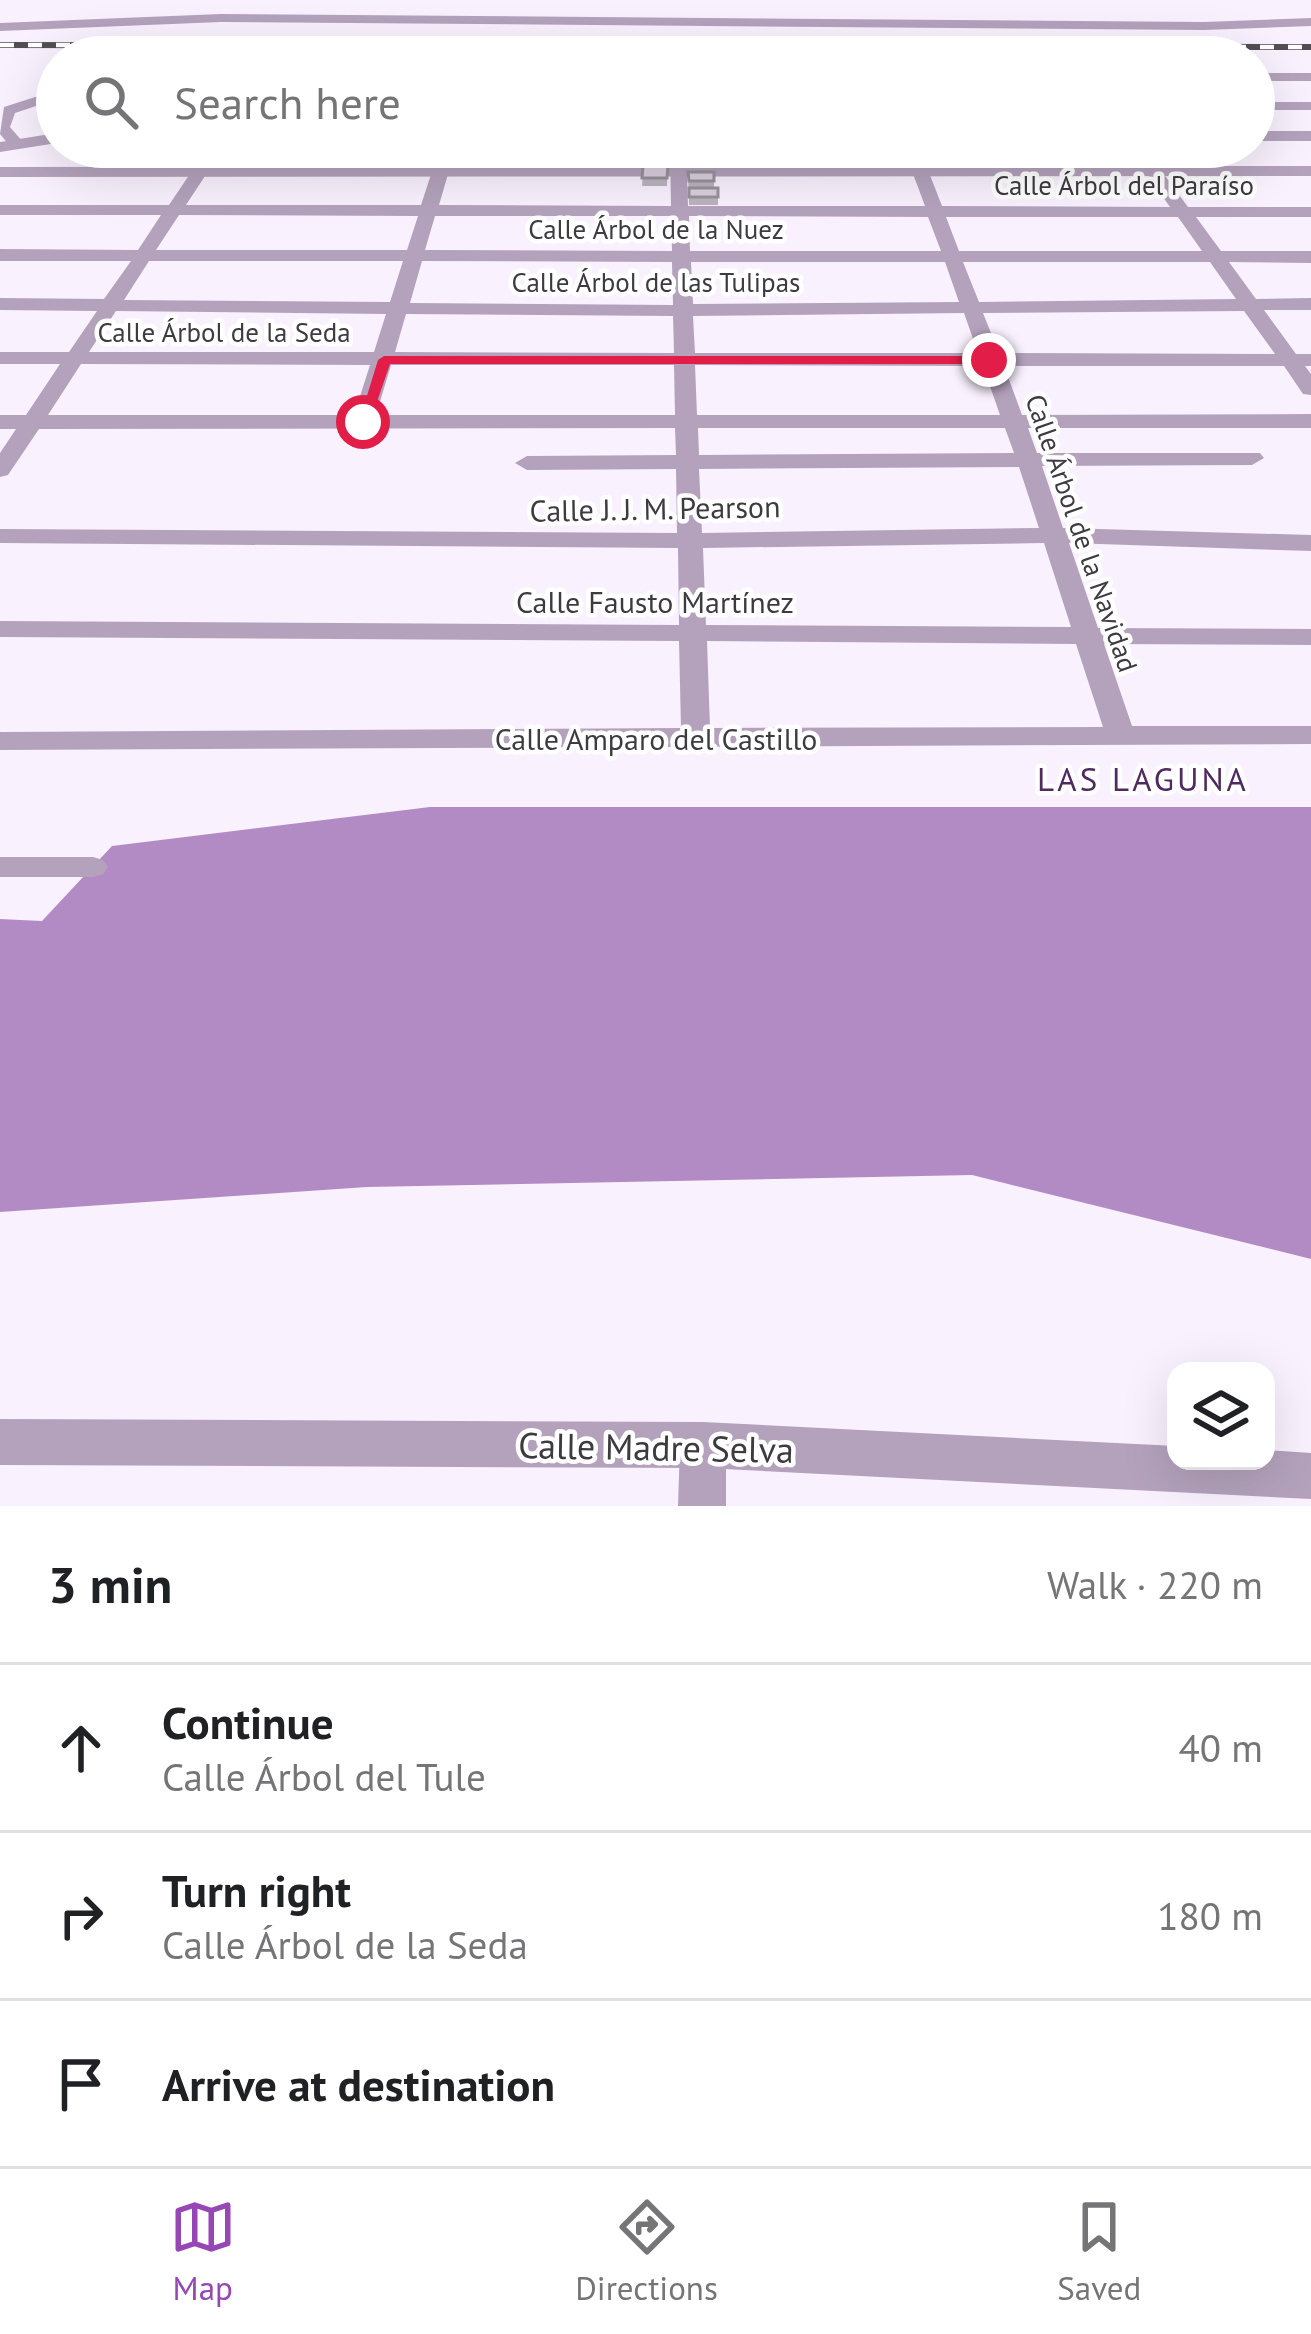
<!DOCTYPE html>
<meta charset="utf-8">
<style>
body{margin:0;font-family:"PT Sans",sans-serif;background:#f2f2f2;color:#202124}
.controls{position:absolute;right:36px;bottom:36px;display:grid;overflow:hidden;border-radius:24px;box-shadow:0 12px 48px #0002}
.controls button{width:108px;height:108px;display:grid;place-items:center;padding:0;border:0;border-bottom:3px solid #e0e0e0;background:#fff;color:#202124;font:60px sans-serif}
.stop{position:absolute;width:36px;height:36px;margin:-27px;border:9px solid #e11d48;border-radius:50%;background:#fff}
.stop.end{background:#e11d48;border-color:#fff;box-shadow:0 3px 12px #0008}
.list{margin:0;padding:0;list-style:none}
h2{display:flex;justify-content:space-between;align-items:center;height:156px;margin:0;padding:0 48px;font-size:51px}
h2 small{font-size:39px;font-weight:400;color:#757577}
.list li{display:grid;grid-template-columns:78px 1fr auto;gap:36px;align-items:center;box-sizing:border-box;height:168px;padding:0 48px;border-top:3px solid #e0e0e0}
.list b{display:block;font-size:45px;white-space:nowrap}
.list p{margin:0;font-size:39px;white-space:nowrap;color:#757577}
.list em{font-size:39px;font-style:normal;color:#757577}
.icon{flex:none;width:66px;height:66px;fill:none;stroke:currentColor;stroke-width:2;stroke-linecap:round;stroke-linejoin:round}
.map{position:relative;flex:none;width:1311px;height:1506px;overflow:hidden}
.search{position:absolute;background:#fff;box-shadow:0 12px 48px #0002;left:36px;right:36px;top:36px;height:132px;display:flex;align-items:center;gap:30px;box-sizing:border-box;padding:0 42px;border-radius:66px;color:#757577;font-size:45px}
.sheet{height:660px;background:#fff}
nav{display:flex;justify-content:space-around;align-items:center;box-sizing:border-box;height:168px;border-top:3px solid #e0e0e0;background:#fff;font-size:33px;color:#757577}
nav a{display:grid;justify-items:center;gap:6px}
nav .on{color:#9746b6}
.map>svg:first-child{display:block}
.water{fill:#b38bc4}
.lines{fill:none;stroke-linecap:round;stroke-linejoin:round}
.pedestrian{fill:#b4a2bc;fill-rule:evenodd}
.minor{fill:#b4a2bc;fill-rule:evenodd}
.tertiary{fill:#b4a2bc;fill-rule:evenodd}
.rail-casing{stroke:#524e54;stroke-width:6}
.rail{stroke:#fff;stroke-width:4.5;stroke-dasharray:14;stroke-linecap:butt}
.wall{fill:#bbb3bf}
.building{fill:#d9d0de;stroke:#98929b;stroke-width:3}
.route{fill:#e11d48}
.labels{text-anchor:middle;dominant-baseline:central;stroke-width:9;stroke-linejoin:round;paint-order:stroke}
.far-street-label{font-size:27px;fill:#3e3b40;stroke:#fff}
.street-label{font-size:30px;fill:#3e3b40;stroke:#fff}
.neighbourhood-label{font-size:33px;letter-spacing:3px;fill:#4f295f;stroke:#fff}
.near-street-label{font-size:36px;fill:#3e3b40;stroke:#fff}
</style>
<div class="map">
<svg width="1311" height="1506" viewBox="0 0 1311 1506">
<rect width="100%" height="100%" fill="#faf1ff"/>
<polygon class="water" points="430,807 1311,807 1311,1259 972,1175 367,1187 0,1212 0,919 42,921 112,846"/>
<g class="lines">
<polygon class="pedestrian" points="0,857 93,857 103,860 108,867 103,874 93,877 0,877"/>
<g class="minor">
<polygon points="221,14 1204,22 1311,18 1311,26 1204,30 221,22 0,31 0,23"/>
<polygon points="680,52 685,53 687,57 673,57"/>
<rect x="1254" y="73" width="57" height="8"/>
<polygon points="57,90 57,99 15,113 10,127 23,142 9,145 0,134 4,107"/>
<rect x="1254" y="102" width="57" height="8"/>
<path d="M 208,147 L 224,147 L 186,205 L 421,205 L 440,147 L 456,147 L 439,205 L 671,206 L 670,147 L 686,147 L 688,206 L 925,206 L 903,147 L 919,147 L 942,206 L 1170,207 L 1128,147 L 1144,147 L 1188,207 L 1311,207 L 1311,217 L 1196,217 L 1221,251 L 1311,251 L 1311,263 L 1229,262 L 1256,299 L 1311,298 L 1311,310 L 1264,310 L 1296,354 L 1311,354 L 1311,366 L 1305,366 L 1311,374 L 1311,395 L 1303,394 L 1284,366 L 1004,366 L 1022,415 L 1311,414 L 1311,428 L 1028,428 L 1037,453 L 1260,453 L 1264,458 L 1252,465 L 1042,466 L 1063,528 L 1311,535 L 1311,551 L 1069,543 L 1098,628 L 1311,629 L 1311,645 L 1104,644 L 1132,726 L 1311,726 L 1311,744 L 0,750 L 0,732 L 681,728 L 679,641 L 0,637 L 0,621 L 679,625 L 678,548 L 0,543 L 0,529 L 677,533 L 676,469 L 527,470 L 515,463 L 527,456 L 676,455 L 675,428 L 39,429 L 8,475 L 0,477 L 0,453 L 16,429 L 0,429 L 0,415 L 26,415 L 60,364 L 0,364 L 0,352 L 69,352 L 97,311 L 0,310 L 0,298 L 104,299 L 131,261 L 0,261 L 0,249 L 138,250 L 161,215 L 0,215 L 0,205 L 169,205 ZM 179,215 L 418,216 L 407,250 L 156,250 ZM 435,216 L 671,216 L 672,251 L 425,250 ZM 689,216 L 928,217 L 941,251 L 690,251 ZM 946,217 L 1178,217 L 1202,251 L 959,251 ZM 149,261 L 403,261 L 390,302 L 124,300 ZM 422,261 L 672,262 L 673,305 L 410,303 ZM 691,262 L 945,262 L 959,302 L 693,304 ZM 963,262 L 1210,262 L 1236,299 L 979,302 ZM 116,311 L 386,314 L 374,352 L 89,352 ZM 1244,311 L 1275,354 L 999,353 L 983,313 ZM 964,313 L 978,353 L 695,353 L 693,316 ZM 406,314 L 673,316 L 674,353 L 395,352 ZM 81,364 L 370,365 L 354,415 L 48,415 ZM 391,365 L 674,365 L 675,415 L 376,415 ZM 695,365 L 983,366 L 1000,415 L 697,415 ZM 698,428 L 1005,428 L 1014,453 L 699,455 ZM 1019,467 L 1039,528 L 702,533 L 699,469 ZM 1044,543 L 1071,627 L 706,625 L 703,548 ZM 707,641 L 1076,644 L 1103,727 L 710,728 Z"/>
<polygon points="703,1422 719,1429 726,1445 726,1506 678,1506 680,1445 687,1429"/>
</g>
<g class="tertiary">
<rect x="1254" y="131" width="57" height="10"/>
<polygon points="57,133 57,143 0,152 0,142"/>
<polygon points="1311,166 1311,176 0,177 0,167"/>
<polygon points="0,1419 703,1422 1176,1446 1176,1461 1266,1461 1266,1450 1311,1453 1311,1499 703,1468 0,1465"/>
</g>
<defs>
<polyline id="rail" points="0,45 1311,47"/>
</defs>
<use href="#rail" class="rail-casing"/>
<use href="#rail" class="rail"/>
</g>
<g class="wall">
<polygon points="699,147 729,147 730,166 700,163"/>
<polygon points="1144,147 1178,147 1175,157 1152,157"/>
<polygon points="645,149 668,149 667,186 642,186"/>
<polygon points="688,172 714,172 714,188 718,188 718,205 689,205"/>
</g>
<g class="building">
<polygon points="699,147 729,147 730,158 700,155"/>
<polygon points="645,149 668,149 668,159 644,159"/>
<polygon points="643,166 668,166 667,178 642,178"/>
<polygon points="688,172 714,172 714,181 689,181"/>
<rect x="689" y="188" width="29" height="9"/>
</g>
<polygon class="route" points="384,356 989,356 996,360 989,364 390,364 370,422 358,425 378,360"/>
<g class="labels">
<g class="far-street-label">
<text x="1124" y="185">Calle Árbol del Paraíso</text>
<text x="656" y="229">Calle Árbol de la Nuez</text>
<text x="656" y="282">Calle Árbol de las Tulipas</text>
<text x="224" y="332">Calle Árbol de la Seda</text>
<text transform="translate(1082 533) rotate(71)">Calle Árbol de la Navidad</text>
</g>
<g class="street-label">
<text transform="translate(655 508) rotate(-1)">Calle J. J. M. Pearson</text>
<text x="655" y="601">Calle Fausto Martínez</text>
<text x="656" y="738">Calle Amparo del Castillo</text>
</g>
<g class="neighbourhood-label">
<text x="1143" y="778">LAS LAGUNA</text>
</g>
<g class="near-street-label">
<text transform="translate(656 1447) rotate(1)">Calle Madre Selva</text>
</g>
</g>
</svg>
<div class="controls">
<button><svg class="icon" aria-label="layers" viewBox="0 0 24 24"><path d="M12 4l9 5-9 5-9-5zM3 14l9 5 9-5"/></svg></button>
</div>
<div class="stop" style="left:363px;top:422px"></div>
<div class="stop end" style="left:989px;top:360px"></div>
<div class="search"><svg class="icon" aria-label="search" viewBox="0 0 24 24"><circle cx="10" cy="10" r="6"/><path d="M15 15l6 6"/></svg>Search here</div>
</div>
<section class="sheet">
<h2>3 min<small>Walk · 220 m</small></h2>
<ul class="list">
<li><svg class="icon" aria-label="ahead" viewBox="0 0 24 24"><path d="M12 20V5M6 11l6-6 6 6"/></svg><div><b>Continue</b><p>Calle Árbol del Tule</p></div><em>40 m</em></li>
<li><svg class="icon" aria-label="right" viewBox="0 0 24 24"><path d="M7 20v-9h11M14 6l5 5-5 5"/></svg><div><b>Turn right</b><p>Calle Árbol de la Seda</p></div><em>180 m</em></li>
<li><svg class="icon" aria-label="arrive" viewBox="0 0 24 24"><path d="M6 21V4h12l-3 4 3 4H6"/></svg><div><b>Arrive at destination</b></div></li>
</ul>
</section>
<nav>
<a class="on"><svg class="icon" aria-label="map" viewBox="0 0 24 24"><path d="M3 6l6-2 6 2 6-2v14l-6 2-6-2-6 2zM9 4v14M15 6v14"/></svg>Map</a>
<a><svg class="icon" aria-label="directions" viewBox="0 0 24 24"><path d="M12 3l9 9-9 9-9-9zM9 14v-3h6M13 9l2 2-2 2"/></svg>Directions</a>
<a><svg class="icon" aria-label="saved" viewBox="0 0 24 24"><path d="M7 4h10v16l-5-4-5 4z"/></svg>Saved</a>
</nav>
